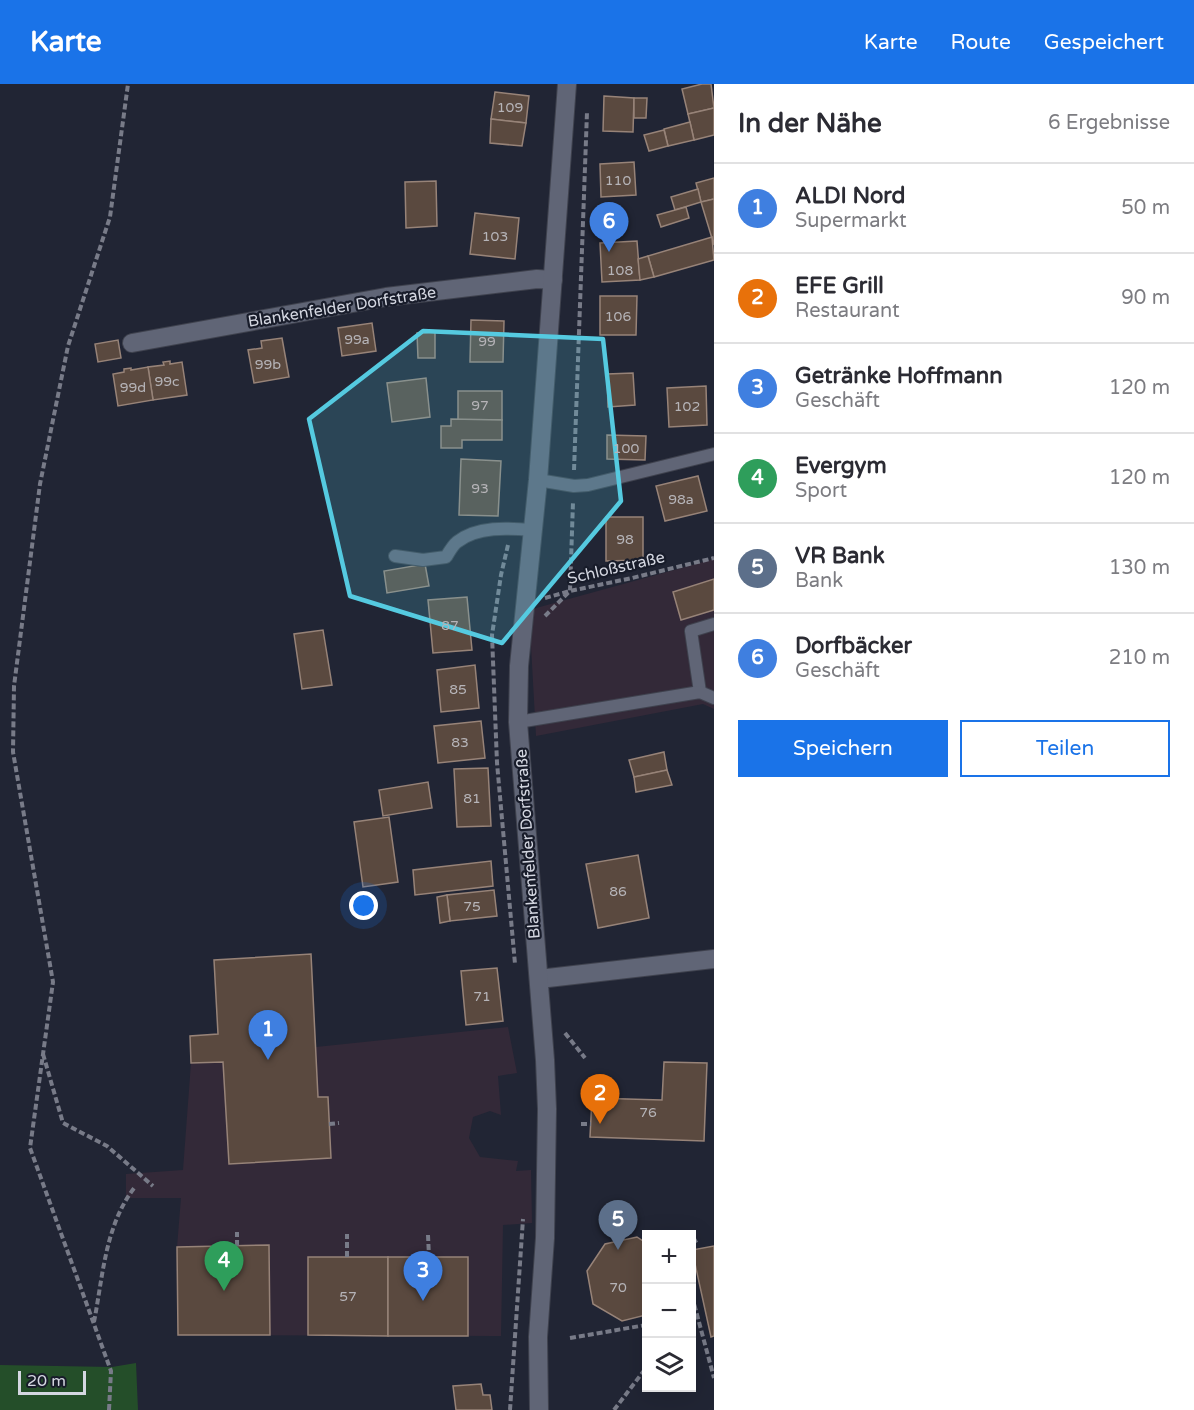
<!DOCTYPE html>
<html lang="de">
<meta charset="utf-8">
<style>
body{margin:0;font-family:"Varela Round",sans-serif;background:#f7f7f7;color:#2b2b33}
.controls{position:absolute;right:18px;bottom:18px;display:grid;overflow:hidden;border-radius:0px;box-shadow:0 6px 24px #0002}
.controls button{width:54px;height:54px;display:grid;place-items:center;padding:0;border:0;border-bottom:2px solid #e1e1e2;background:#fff;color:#2b2b33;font:30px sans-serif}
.scale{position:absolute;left:18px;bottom:15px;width:68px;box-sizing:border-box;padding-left:6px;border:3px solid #d4d7e1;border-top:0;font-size:16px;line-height:21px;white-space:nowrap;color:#d4d7e1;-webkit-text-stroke:4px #181c2a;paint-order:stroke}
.you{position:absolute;left:364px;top:822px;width:21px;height:21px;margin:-15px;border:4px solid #fff;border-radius:50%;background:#1a73e8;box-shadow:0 0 0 9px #1a73e833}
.badge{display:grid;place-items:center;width:39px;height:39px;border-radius:50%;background:#1a73e8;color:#fff;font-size:20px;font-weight:700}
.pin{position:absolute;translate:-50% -50px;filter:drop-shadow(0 2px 3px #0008)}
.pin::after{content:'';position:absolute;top:32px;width:21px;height:18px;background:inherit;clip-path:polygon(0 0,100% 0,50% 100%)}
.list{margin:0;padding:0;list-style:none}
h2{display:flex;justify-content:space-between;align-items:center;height:78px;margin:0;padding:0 24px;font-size:26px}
h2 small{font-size:20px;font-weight:400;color:#7c7c81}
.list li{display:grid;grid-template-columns:39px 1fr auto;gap:18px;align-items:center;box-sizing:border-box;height:90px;padding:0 24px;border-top:2px solid #e1e1e2}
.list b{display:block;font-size:22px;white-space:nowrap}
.list p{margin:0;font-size:20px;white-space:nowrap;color:#7c7c81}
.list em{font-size:20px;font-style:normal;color:#7c7c81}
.actions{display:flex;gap:12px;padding:18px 24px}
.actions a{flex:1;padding:14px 0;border:2px solid #1a73e8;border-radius:0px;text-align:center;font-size:21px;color:#1a73e8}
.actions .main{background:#1a73e8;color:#fff}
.icon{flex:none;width:33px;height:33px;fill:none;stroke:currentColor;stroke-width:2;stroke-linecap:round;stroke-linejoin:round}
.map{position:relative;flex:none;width:714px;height:1326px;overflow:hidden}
header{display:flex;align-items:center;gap:36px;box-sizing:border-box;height:84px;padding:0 30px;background:#1a73e8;color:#fff}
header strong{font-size:28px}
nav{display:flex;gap:33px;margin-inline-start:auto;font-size:21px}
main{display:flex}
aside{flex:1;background:#fff}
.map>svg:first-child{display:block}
.commercial{fill:#332938}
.green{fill:#244e29}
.building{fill:#5a493f;stroke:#978378;stroke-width:1.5}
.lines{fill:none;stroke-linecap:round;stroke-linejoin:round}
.lane-casing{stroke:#3f424e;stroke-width:14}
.street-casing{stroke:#3f424e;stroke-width:20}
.secondary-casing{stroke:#3f424e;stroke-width:20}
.path{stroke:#787b88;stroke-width:4;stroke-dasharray:6 3;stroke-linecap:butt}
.lane{stroke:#606576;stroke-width:12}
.street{stroke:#606576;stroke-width:18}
.secondary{stroke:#606576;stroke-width:18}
.marked{fill:#55cae0;fill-opacity:0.2;stroke:#55cae0;stroke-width:4.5;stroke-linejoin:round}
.labels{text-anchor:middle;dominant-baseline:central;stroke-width:4.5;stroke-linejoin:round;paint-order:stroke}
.number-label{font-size:14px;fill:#b6b4b8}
.street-label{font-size:16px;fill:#d4d7e1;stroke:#181c2a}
</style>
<header>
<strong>Karte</strong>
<nav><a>Karte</a><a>Route</a><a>Gespeichert</a></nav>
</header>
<main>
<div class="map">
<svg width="714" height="1326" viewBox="0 0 714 1326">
<rect width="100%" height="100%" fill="#212534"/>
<g class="commercial">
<polygon points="714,475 714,625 703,620 536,652 529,526"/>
<polygon points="311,870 316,963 508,943 517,989 498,992 501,1031 490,1027 473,1033 469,1054 480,1073 518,1077 516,1087 531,1086 532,1139 503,1141 501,1252 178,1251 177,1163 181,1114 126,1114 126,1090 183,1086 191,979 190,952 218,950 214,876"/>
</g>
<polygon class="green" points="136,1279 138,1326 0,1326 0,1281 112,1283"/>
<g class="building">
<polygon points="702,0 711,0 714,24 688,30 682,5"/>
<polygon points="495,8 529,12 526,39 491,35"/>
<polygon points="604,12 634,14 633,48 603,47"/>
<polygon points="634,14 647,14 646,34 634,34"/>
<polygon points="714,24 714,51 694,56 688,30"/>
<polygon points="491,35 526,39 522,62 490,59"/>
<polygon points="690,38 694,56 668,62 664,45"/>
<polygon points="664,46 668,62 649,67 644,51"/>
<polygon points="634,78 636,111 601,113 600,80"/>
<polygon points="714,94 714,115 701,118 696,99"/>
<polygon points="436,97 437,142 406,144 405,98"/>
<polygon points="698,105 701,118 675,126 671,113"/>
<polygon points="714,115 714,161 701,118"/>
<polygon points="686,123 689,134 661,143 657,131"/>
<polygon points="475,129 519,134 515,175 470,170"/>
<polygon points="712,153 714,176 654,193 648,172"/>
<polygon points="637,157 640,196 602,198 600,159"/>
<polygon points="648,172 654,193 640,196 638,175"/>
<polygon points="600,212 637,212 636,251 600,251"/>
<polygon points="471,236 504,237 503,278 470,278"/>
<polygon points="372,239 376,267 342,272 338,244"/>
<polygon points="435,248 435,274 418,274 417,249"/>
<polygon points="282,254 289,293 254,299 248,266 262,264 261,257"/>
<polygon points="118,256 121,274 98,278 95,260"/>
<polygon points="170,277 170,280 182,278 187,311 153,316 148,283 164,281 163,278"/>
<polygon points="148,283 153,316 118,322 113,290 124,288 124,285 131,284 131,286"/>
<polygon points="633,289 635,321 608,323 607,290"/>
<polygon points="426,294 430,333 392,338 387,299"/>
<polygon points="706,302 707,341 669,343 667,304"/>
<rect x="458" y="307" width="44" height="29"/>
<polygon points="451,335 502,336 502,356 462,356 462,364 441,364 441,342 451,342"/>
<polygon points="607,351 646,352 645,376 607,375"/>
<polygon points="461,375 501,377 498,432 459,431"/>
<polygon points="698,392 707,427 665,437 656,402"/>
<polygon points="606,433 643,433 643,476 606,477"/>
<polygon points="425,480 429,502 387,509 384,487"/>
<polygon points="714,495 714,526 681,536 673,508"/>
<polygon points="467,513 472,566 433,569 428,516"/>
<polygon points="323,546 332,601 302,605 294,550"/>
<polygon points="475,581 479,624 441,628 437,586"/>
<polygon points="481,637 485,674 438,679 434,642"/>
<polygon points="664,668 667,686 634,693 629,676"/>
<polygon points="488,684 491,742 457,743 454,685"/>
<polygon points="667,686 672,701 636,708 634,693"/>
<polygon points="428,698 432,724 383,732 379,706"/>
<polygon points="389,733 398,798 363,803 354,738"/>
<polygon points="638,771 649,834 598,844 586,780"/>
<polygon points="491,777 493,802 415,811 413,786"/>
<polygon points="494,806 497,832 450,837 447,811"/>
<polygon points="447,811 450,837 440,839 437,813"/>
<polygon points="311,870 318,1013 328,1013 331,1074 229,1080 223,978 191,979 190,952 218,950 214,876"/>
<polygon points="497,884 503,937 466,941 461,887"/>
<polygon points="664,978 707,979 704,1057 590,1053 592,1014 662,1016"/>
<polygon points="637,1153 646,1159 646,1231 622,1237 593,1220 587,1187 605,1160"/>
<polygon points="269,1161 270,1251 178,1251 177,1163"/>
<polygon points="714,1162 714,1252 711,1253 692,1166"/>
<polygon points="308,1173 388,1173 388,1252 308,1251"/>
<rect x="388" y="1173" width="80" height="79"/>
<polygon points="481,1300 483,1311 490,1311 492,1326 456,1326 453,1302"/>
</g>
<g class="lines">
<defs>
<g id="lane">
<polyline points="538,396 574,402 588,401 714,370"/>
<path d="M 395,472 L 423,476 L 446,473 C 449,468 453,461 457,458 C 477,442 508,444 532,446"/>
<polyline points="700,608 691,547 714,540"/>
<polyline points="518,638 700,608 714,614"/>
</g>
<g id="street">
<polyline points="132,259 386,213 537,195 553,196"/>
<polyline points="539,895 714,875"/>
</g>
<polyline id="secondary" points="539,1326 538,1253 545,1154 547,1025 545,976 518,638 519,582 538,396 567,0"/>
</defs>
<use href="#lane" class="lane-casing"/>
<use href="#street" class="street-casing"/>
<use href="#secondary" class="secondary-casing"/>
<g class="path">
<polyline points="574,386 587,28"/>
<polyline points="508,461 501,491 492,551 497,679 515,880"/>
<polyline points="545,514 570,507 632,494 714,474"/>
<polyline points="545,532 570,507 573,418"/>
<polyline points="565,949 585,974"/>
<polyline points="43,970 63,1039 107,1062 153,1102"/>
<polyline points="329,1040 339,1039"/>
<polyline points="581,1040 591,1040"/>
<polyline points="428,1151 429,1173"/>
<polyline points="692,1159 697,1156"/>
<polyline points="237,1162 237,1148"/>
<polyline points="347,1173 347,1150"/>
<polyline points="692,1212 714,1294"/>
<path d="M 94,1238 C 103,1192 105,1141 135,1103"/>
<polyline points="570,1254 646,1241"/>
<polyline points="109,1326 111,1287 30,1064 53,898 13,668 14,602 40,400 68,262 110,133 128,0"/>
<polyline points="510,1326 523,1135"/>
<polyline points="614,1326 646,1284"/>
</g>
<use href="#lane" class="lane"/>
<use href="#street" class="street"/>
<use href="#secondary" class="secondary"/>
</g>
<path class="marked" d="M 423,247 L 603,255 L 621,417 L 502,559 L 350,512 L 309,335 Z"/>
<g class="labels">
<g class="number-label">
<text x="510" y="23">109</text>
<text x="618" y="96">110</text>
<text x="495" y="152">103</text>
<text x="620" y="186">108</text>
<text x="618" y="232">106</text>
<text x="357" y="255">99a</text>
<text x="487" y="257">99</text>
<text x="268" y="280">99b</text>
<text x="167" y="297">99c</text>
<text x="133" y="303">99d</text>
<text x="480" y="321">97</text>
<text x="687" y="322">102</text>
<text x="626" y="364">100</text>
<text x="480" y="404">93</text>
<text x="681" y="415">98a</text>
<text x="625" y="455">98</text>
<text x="450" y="541">87</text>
<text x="458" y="605">85</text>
<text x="460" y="658">83</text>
<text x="472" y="714">81</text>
<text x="618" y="807">86</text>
<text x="472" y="822">75</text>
<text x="482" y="912">71</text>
<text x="648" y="1028">76</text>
<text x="618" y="1203">70</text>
<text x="348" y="1212">57</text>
</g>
<g class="street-label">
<text transform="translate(342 223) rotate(-9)">Blankenfelder Dorfstraße</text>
<text transform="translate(616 484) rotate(-13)">Schloßstraße</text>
<text transform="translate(528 760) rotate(-94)">Blankenfelder Dorfstraße</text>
</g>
</g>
</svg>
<div class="controls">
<button>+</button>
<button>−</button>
<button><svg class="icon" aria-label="layers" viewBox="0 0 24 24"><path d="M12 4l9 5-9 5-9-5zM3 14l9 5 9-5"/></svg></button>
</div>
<div class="scale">20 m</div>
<div class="you"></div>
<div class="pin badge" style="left:268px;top:976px;background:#3f7fe0">1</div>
<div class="pin badge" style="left:600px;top:1040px;background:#e8710a">2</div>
<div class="pin badge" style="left:423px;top:1217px;background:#3f7fe0">3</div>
<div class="pin badge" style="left:224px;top:1207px;background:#2e9e5b">4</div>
<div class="pin badge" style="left:618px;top:1166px;background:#5c6f8a">5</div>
<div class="pin badge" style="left:609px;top:168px;background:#3f7fe0">6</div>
</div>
<aside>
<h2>In der Nähe<small>6 Ergebnisse</small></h2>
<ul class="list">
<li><span class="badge" style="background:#3f7fe0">1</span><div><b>ALDI Nord</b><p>Supermarkt</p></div><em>50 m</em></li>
<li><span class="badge" style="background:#e8710a">2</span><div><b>EFE Grill</b><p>Restaurant</p></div><em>90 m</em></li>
<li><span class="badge" style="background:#3f7fe0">3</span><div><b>Getränke Hoffmann</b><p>Geschäft</p></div><em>120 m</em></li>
<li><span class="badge" style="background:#2e9e5b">4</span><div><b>Evergym</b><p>Sport</p></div><em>120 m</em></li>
<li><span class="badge" style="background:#5c6f8a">5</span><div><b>VR Bank</b><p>Bank</p></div><em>130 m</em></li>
<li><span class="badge" style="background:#3f7fe0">6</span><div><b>Dorfbäcker</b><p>Geschäft</p></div><em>210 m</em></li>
</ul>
<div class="actions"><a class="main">Speichern</a><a>Teilen</a></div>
</aside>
</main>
